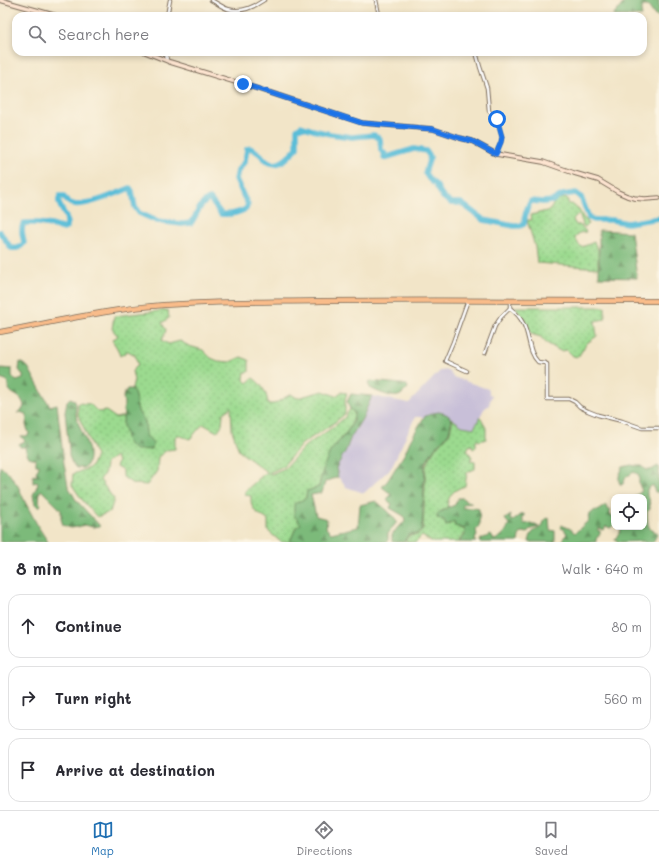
<!DOCTYPE html>
<meta charset="utf-8">
<style>
body{margin:0;font-family:Mali,sans-serif;background:#f7f7f7;color:#2b2b33}
.controls{position:absolute;right:12px;bottom:12px;display:grid;overflow:hidden;border-radius:8px;box-shadow:0 2px 6px #0003}
.controls button{width:36px;height:36px;display:grid;place-items:center;padding:0;border:0;border-bottom:1px solid #e1e1e2;background:#fff;color:#2b2b33;font:20px sans-serif}
.stop{position:absolute;width:12px;height:12px;margin:-9px;border:3px solid #1a73e8;border-radius:50%;background:#fff}
.stop.end{background:#1a73e8;border-color:#fff;box-shadow:0 1px 4px #0008}
.list{margin:0;padding:0;list-style:none}
h2{display:flex;justify-content:space-between;align-items:center;height:52px;margin:0;padding:0 16px;font-size:17px}
h2 small{font-size:13px;font-weight:400;color:#7c7c81}
.list li{display:grid;grid-template-columns:26px 1fr auto;gap:12px;align-items:center;box-sizing:border-box;height:64px;margin:0 8px 8px;padding:0 8px;border:1px solid #e1e1e2;border-radius:12px}
.list b{display:block;font-size:15px;white-space:nowrap}
.list em{font-size:13px;font-style:normal;color:#7c7c81}
.icon{flex:none;width:22px;height:22px;fill:none;stroke:currentColor;stroke-width:2;stroke-linecap:round;stroke-linejoin:round}
.map{position:relative;flex:none;width:659px;height:542px;overflow:hidden}
.search{position:absolute;background:#fff;box-shadow:0 2px 6px #0003;left:12px;right:12px;top:12px;height:44px;display:flex;align-items:center;gap:10px;box-sizing:border-box;padding:0 14px;border-radius:12px;color:#7c7c81;font-size:15px}
.sheet{height:268px;background:#fff}
nav{display:flex;justify-content:space-around;align-items:center;box-sizing:border-box;height:56px;border-top:1px solid #e1e1e2;background:#fff;font-size:11px;color:#7c7c81}
nav a{display:grid;justify-items:center;gap:2px}
nav .on{color:#1f6fb2}
.map>svg:first-child{display:block}
.industrial{fill:#c8bfd8}
.grass{fill:url(#grass-dots);stroke:#6b8256}
.forest{fill:url(#forest-firs);stroke:#5c724c}
.lines{fill:none;stroke-linecap:round;stroke-linejoin:round}
.river{stroke:#5abdd8;stroke-width:5.5}
.minor-casing{stroke:#7b6b5a;stroke-width:4.5}
.secondary-casing{stroke:#7b6b5a;stroke-width:5.5}
.trunk-casing{stroke:#7b6b5a;stroke-width:6}
.minor{stroke:#fff;stroke-width:2.5}
.secondary{stroke:#fde4d0;stroke-width:3.5}
.trunk{stroke:#f9bc8a;stroke-width:4.5}
.route{stroke:#1a73e8;stroke-width:5}
</style>
<div class="map">
<svg width="659" height="542" viewBox="0 0 659 542">
<defs>
<pattern id="grass-dots" width="8" height="8" patternUnits="userSpaceOnUse"><rect width="8" height="8" fill="#9bda8f"/><path d="M2 2h.1M6 6h.1" fill="none" stroke="#86bb7b" stroke-width="1.8" stroke-linecap="round"/></pattern>
<pattern id="forest-firs" width="22" height="20" patternUnits="userSpaceOnUse"><rect width="22" height="20" fill="#7cba7a"/><path d="M5 1l3.5 6h-7zM16 11l3.5 6h-7z" fill="#679763"/></pattern>
</defs>
<rect width="100%" height="100%" fill="#fcf5e5"/>
<filter id="ink" filterUnits="userSpaceOnUse"><feTurbulence type="fractalNoise" baseFrequency=".025" numOctaves="2"/><feDisplacementMap in="SourceGraphic" scale="8" xChannelSelector="R" yChannelSelector="G"/><feConvolveMatrix kernelMatrix="1 2 1 2 8 2 1 2 1" color-interpolation-filters="sRGB"/></filter>
<filter id="wash" filterUnits="userSpaceOnUse"><feTurbulence type="fractalNoise" baseFrequency=".012" numOctaves="4" result="noise"/><feDisplacementMap in="SourceGraphic" scale="16" xChannelSelector="R" yChannelSelector="G"/><feGaussianBlur stdDeviation="0.9" result="paint"/><feColorMatrix in="noise" values="0 0 0 0 0 0 0 0 0 0 0 0 0 0 0 0 0 1.4 0 .05"/><feComposite in="paint" operator="in"/></filter>
<g filter="url(#wash)">
<rect width="100%" height="100%" fill="#f2e5c8"/>
<polygon class="industrial" points="448,370 453,377 488,389 489,390 489,394 492,395 489,405 484,409 474,428 462,426 446,414 433,413 424,417 415,417 391,468 364,493 346,487 338,477 336,468 346,450 351,437 362,419 372,396 409,403 440,371"/>
<g class="grass">
<polygon points="563,198 568,199 568,203 569,204 572,204 579,210 584,219 587,220 588,224 585,227 583,226 582,221 579,215 577,215 573,219 574,222 576,225 580,225 585,230 586,232 579,233 575,238 579,245 582,247 594,242 598,250 598,268 537,263 535,247 527,220 532,220 531,215 550,210 555,201"/>
<polygon points="515,307 605,307 605,319 595,321 597,336 587,343 578,357 573,356 567,350 560,351 545,342 541,337 531,334 524,319"/>
<path d="M 168,310 L 169,318 L 162,323 L 166,330 L 162,341 L 169,344 L 180,341 L 189,346 L 203,350 L 211,358 L 218,361 L 230,362 L 241,357 L 249,360 L 249,372 L 245,372 L 244,380 L 247,383 L 253,378 C 262,384 267,393 268,404 L 274,404 L 291,394 L 297,398 L 323,391 L 336,396 L 341,392 L 347,393 L 345,399 L 345,414 L 334,423 L 302,444 L 283,466 L 269,473 L 271,474 L 285,468 L 305,446 L 335,426 L 345,417 L 350,409 L 354,412 C 354,430 337,440 329,454 C 324,465 321,475 319,487 L 307,491 L 301,524 L 296,527 L 290,542 L 281,542 L 268,531 L 268,520 C 257,513 250,510 251,496 L 245,495 L 245,491 L 264,474 L 268,473 L 239,451 L 232,430 L 231,407 L 223,414 L 222,425 L 217,432 L 203,424 L 190,439 L 177,435 L 175,438 L 175,449 L 167,450 L 158,457 L 157,471 L 147,485 L 133,484 L 123,477 L 123,471 L 116,467 L 118,461 L 115,456 L 106,463 L 105,472 L 100,480 L 114,499 L 110,512 L 97,517 L 83,501 L 72,485 L 73,474 L 91,467 L 96,456 L 78,415 L 78,403 L 90,404 L 98,412 L 106,411 L 116,418 L 124,416 L 123,424 L 146,435 L 145,421 C 133,409 139,402 132,389 L 134,380 L 132,371 L 138,365 L 135,355 L 128,351 L 120,356 L 117,348 L 112,340 L 118,336 L 112,329 L 114,316 Z"/>
<path d="M 480,417 L 486,428 L 486,439 L 480,441 L 477,440 L 476,441 L 476,447 L 473,449 L 472,445 L 469,446 L 467,450 L 472,457 L 470,461 L 475,462 L 475,469 L 467,472 L 465,486 C 452,490 448,496 447,508 L 438,513 L 437,518 L 444,520 L 446,526 L 454,522 L 455,526 L 465,530 C 464,538 460,536 459,542 L 432,542 L 422,536 L 416,542 L 405,542 L 408,536 L 417,535 L 423,530 L 426,465 L 433,452 L 436,447 L 445,439 L 450,432 L 452,423 L 451,418 L 462,426 L 474,428 Z"/>
</g>
<g class="forest">
<polygon points="626,0 659,0 659,16 655,16 648,6 643,6 641,12 642,16 613,16"/>
<polygon points="599,230 631,232 637,278 599,277"/>
<path d="M 20,362 L 28,367 L 45,398 L 50,406 L 57,404 L 64,464 L 68,486 L 76,500 L 100,526 L 93,527 L 84,525 L 78,527 L 70,528 L 63,525 L 61,519 L 61,510 L 41,490 L 40,491 L 39,502 L 41,505 L 39,507 L 35,504 L 33,495 L 38,484 L 37,482 L 33,483 L 33,475 L 36,476 L 37,474 L 36,472 L 39,467 L 39,465 L 36,465 L 36,459 L 29,457 L 26,451 L 25,447 L 20,447 L 19,444 L 25,441 L 21,436 L 28,436 L 29,433 L 26,425 L 27,417 L 26,414 L 20,412 L 17,413 L 23,409 L 24,405 C 23,403 22,400 21,399 C 15,393 8,394 8,383 L 6,380 L 0,378 L 0,368 L 12,369 L 12,376 L 16,381 L 23,379 L 23,375 L 19,370 Z"/>
<path d="M 370,381 L 402,384 L 407,385 L 408,388 C 405,391 402,395 398,396 C 391,398 376,391 370,388 L 368,383 Z"/>
<path d="M 127,389 L 132,389 C 139,402 133,409 145,421 L 146,435 L 153,444 L 152,449 L 136,450 L 130,446 L 127,441 L 123,424 L 124,404 L 123,396 Z"/>
<path d="M 351,394 L 372,396 L 362,419 L 351,437 L 346,450 L 336,468 L 338,477 L 325,482 L 322,493 L 311,495 L 316,516 L 327,519 L 326,528 L 331,533 L 358,527 L 360,505 L 376,501 L 388,511 L 397,522 L 388,533 L 388,542 L 290,542 L 296,527 L 301,524 L 294,515 L 294,504 L 306,498 L 307,491 L 319,487 C 321,475 324,465 329,454 C 337,440 355,430 354,412 L 350,409 L 347,402 Z"/>
<path d="M 70,398 C 73,399 74,399 75,402 C 77,405 75,410 76,414 C 78,431 95,448 87,465 L 83,468 L 76,468 L 72,463 L 69,456 L 69,449 L 65,412 L 67,401 Z"/>
<polygon points="439,412 446,414 450,417 451,423 449,432 444,439 436,446 432,452 425,464 422,530 417,534 408,535 404,542 392,542 392,535 398,527 405,522 404,516 390,508 392,504 387,500 391,494 382,487 388,480 405,453 410,441 424,417 433,413"/>
<path d="M 631,465 L 637,466 L 642,466 L 647,470 L 651,470 L 658,466 L 659,468 L 659,492 L 655,492 L 653,485 L 647,489 L 647,496 L 649,498 L 650,509 L 647,512 L 648,524 L 650,529 L 658,533 L 653,542 L 644,542 L 643,541 L 620,542 L 615,540 C 616,535 621,535 621,527 L 644,527 L 644,497 L 634,497 L 642,491 L 639,484 L 639,475 L 634,472 L 626,477 L 623,484 L 621,485 L 619,482 L 619,476 L 623,467 Z"/>
<polygon points="0,466 8,472 18,486 25,502 39,528 48,542 0,542"/>
<path d="M 458,498 L 463,498 L 465,501 L 471,502 L 472,503 L 464,504 L 462,508 L 474,508 L 479,509 C 480,516 479,521 479,527 L 476,530 L 477,536 L 476,537 L 475,540 L 476,542 L 459,542 L 465,535 L 465,529 L 455,526 L 454,521 L 446,526 L 444,520 L 437,518 L 438,513 L 447,509 L 448,506 L 450,507 L 455,505 Z"/>
<polygon points="606,505 607,509 610,511 610,515 614,517 614,525 610,528 606,526 604,530 599,528 597,530 600,531 600,534 596,539 596,542 564,542 563,538 567,534 564,529 560,528 562,525 567,528 569,528 575,533 589,520 588,516 595,510 597,511"/>
<path d="M 522,514 L 524,514 L 524,517 L 521,519 L 523,520 L 524,524 L 531,523 L 539,527 L 529,530 L 528,533 L 522,532 L 519,536 L 518,542 L 480,542 L 481,539 L 491,535 L 494,540 C 501,538 507,531 509,524 L 505,519 L 511,515 L 510,519 L 513,521 Z"/>
<path d="M 549,518 L 550,530 L 555,531 L 555,542 L 529,542 C 531,532 533,531 542,527 L 545,519 Z"/>
</g>
<g class="lines">
<path class="river" d="M 0,232 L 11,248 C 17,249 20,248 24,243 C 23,236 20,229 24,223 L 38,223 L 51,225 L 64,229 L 67,227 C 67,224 67,220 66,217 C 63,210 56,203 60,196 L 63,196 C 66,200 68,203 73,204 C 83,208 118,193 130,188 L 132,191 L 135,207 L 139,213 L 157,221 L 182,224 L 191,223 C 197,215 200,202 210,199 L 221,214 C 230,215 238,213 246,209 L 248,204 L 244,197 L 236,179 L 238,170 L 245,161 L 247,149 L 250,148 C 255,150 257,152 261,155 C 263,158 267,162 271,163 C 281,167 291,154 297,148 L 297,129 L 301,126 L 313,130 L 330,134 L 352,137 L 374,135 L 380,139 L 381,150 L 385,154 L 384,158 L 414,149 L 426,151 L 430,157 L 425,173 L 429,179 L 436,185 L 443,197 L 451,203 L 461,203 L 484,220 L 514,226 L 520,226 L 524,224 C 525,215 526,208 531,201 L 543,202 L 552,201 L 562,195 L 576,193 L 581,197 L 589,218 L 594,220 L 612,220 L 627,223 L 659,218"/>
</g>
</g>
<g filter="url(#ink)">
<g class="lines">
<defs>
<g id="minor">
<path d="M 211,0 C 217,3 222,7 228,9 C 241,13 254,7 264,0"/>
<polyline points="376,0 379,15"/>
<polyline points="167,16 170,0"/>
<polyline points="166,52 167,61"/>
<polyline points="476,52 480,67 487,88 489,111 491,113 496,116 502,137 501,142 496,154"/>
<path d="M 510,302 L 510,308 C 515,312 520,317 523,323 C 530,336 528,352 538,362 L 545,363 L 547,364 L 547,399 L 569,399 L 575,402 L 580,407 L 588,411 L 598,415 L 622,421 L 642,428 L 659,428"/>
<polyline points="485,353 495,326 501,317 510,308"/>
<polyline points="467,371 445,361 453,342 468,300"/>
</g>
<g id="secondary">
<polyline points="0,0 57,16"/>
<polyline points="145,52 170,62 271,93 362,123 433,129 460,138 472,141 496,154 543,162 574,173 598,180 618,192 627,196 634,198 645,199 659,198"/>
</g>
<path id="trunk" d="M 0,332 C 55,322 108,309 164,305 C 217,301 270,302 323,301 C 435,300 547,301 659,301"/>
</defs>
<use href="#minor" class="minor-casing"/>
<use href="#secondary" class="secondary-casing"/>
<use href="#trunk" class="trunk-casing"/>
<use href="#minor" class="minor"/>
<use href="#secondary" class="secondary"/>
<use href="#trunk" class="trunk"/>
</g>
</g>
<g class="lines" filter="url(#ink)">
<polyline class="route" points="243,84 362,123 433,129 460,138 472,141 496,154 501,142 502,137 497,119"/>
</g>
</svg>
<div class="controls">
<button><svg class="icon" aria-label="locate" viewBox="0 0 24 24"><circle cx="12" cy="12" r="6"/><path d="M12 2v4M12 18v4M2 12h4M18 12h4"/></svg></button>
</div>
<div class="stop" style="left:497px;top:119px"></div>
<div class="stop end" style="left:243px;top:84px"></div>
<div class="search"><svg class="icon" aria-label="search" viewBox="0 0 24 24"><circle cx="10" cy="10" r="6"/><path d="M15 15l6 6"/></svg>Search here</div>
</div>
<section class="sheet">
<h2>8 min<small>Walk · 640 m</small></h2>
<ul class="list">
<li><svg class="icon" aria-label="ahead" viewBox="0 0 24 24"><path d="M12 20V5M6 11l6-6 6 6"/></svg><div><b>Continue</b></div><em>80 m</em></li>
<li><svg class="icon" aria-label="right" viewBox="0 0 24 24"><path d="M7 20v-9h11M14 6l5 5-5 5"/></svg><div><b>Turn right</b></div><em>560 m</em></li>
<li><svg class="icon" aria-label="arrive" viewBox="0 0 24 24"><path d="M6 21V4h12l-3 4 3 4H6"/></svg><div><b>Arrive at destination</b></div></li>
</ul>
</section>
<nav>
<a class="on"><svg class="icon" aria-label="map" viewBox="0 0 24 24"><path d="M3 6l6-2 6 2 6-2v14l-6 2-6-2-6 2zM9 4v14M15 6v14"/></svg>Map</a>
<a><svg class="icon" aria-label="directions" viewBox="0 0 24 24"><path d="M12 3l9 9-9 9-9-9zM9 14v-3h6M13 9l2 2-2 2"/></svg>Directions</a>
<a><svg class="icon" aria-label="saved" viewBox="0 0 24 24"><path d="M7 4h10v16l-5-4-5 4z"/></svg>Saved</a>
</nav>
